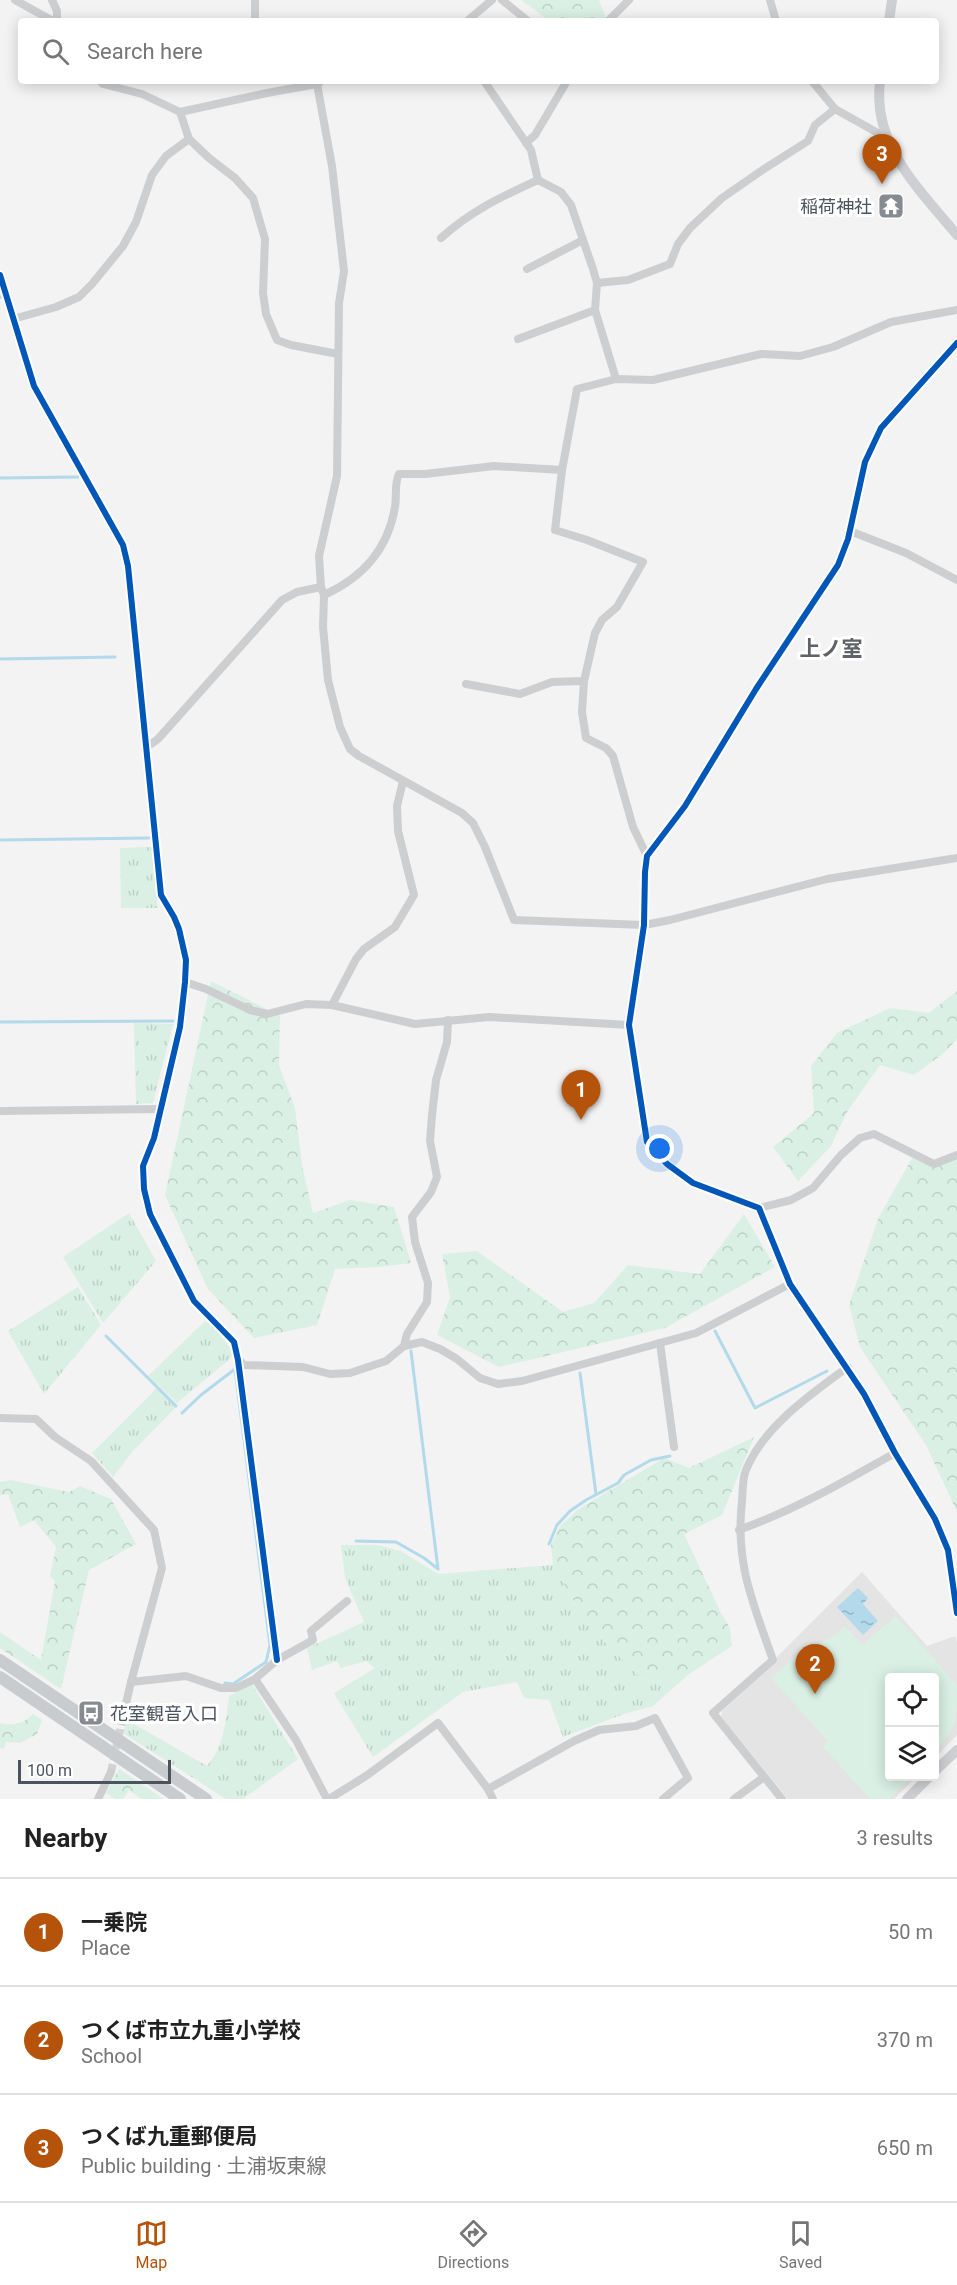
<!DOCTYPE html>
<meta charset="utf-8">
<style>
body{margin:0;font-family:Roboto,"Noto Sans JP",sans-serif;background:#f6f6f6;color:#222}
.controls{position:absolute;right:18px;bottom:18px;display:grid;overflow:hidden;border-radius:6px;box-shadow:0 3px 15px #0003}
.controls button{width:54px;height:54px;display:grid;place-items:center;padding:0;border:0;border-bottom:2px solid #e0e0e0;background:#fff;color:#222;font:30px sans-serif}
.scale{position:absolute;left:18px;bottom:15px;width:153px;box-sizing:border-box;padding-left:6px;border:3px solid #4b535e;border-top:0;font-size:16px;line-height:21px;white-space:nowrap;color:#4b535e;-webkit-text-stroke:4px #fff;paint-order:stroke}
.you{position:absolute;left:660px;top:1149px;width:21px;height:21px;margin:-15px;border:4px solid #fff;border-radius:50%;background:#1a73e8;box-shadow:0 0 0 9px #1a73e833}
.badge{display:grid;place-items:center;width:39px;height:39px;border-radius:50%;background:#b45309;color:#fff;font-size:20px;font-weight:700}
.pin{position:absolute;translate:-50% -50px;filter:drop-shadow(0 2px 3px #0008)}
.pin::after{content:'';position:absolute;top:32px;width:21px;height:18px;background:inherit;clip-path:polygon(0 0,100% 0,50% 100%)}
.list{margin:0;padding:0;list-style:none}
h2{display:flex;justify-content:space-between;align-items:center;height:78px;margin:0;padding:0 24px;font-size:26px}
h2 small{font-size:20px;font-weight:400;color:#767676}
.list li{display:grid;grid-template-columns:39px 1fr auto;gap:18px;align-items:center;box-sizing:border-box;height:108px;padding:0 24px;border-top:2px solid #e0e0e0}
.list b{display:block;font-size:22px;white-space:nowrap}
.list p{margin:0;font-size:20px;white-space:nowrap;color:#767676}
.list em{font-size:20px;font-style:normal;color:#767676}
.icon{flex:none;width:33px;height:33px;fill:none;stroke:currentColor;stroke-width:2;stroke-linecap:round;stroke-linejoin:round}
.map{position:relative;flex:none;width:957px;height:1799px;overflow:hidden}
.search{position:absolute;background:#fff;box-shadow:0 3px 15px #0003;left:18px;right:18px;top:18px;height:66px;display:flex;align-items:center;gap:15px;box-sizing:border-box;padding:0 21px;border-radius:6px;color:#767676;font-size:22px}
.sheet{height:402px;background:#fff}
nav{display:flex;justify-content:space-around;align-items:center;box-sizing:border-box;height:84px;border-top:2px solid #e0e0e0;background:#fff;font-size:16px;color:#767676}
nav a{display:grid;justify-items:center;gap:3px}
nav .on{color:#b45309}
.map>svg:first-child{display:block}
.education{fill:#e5e4e4}
.grass{fill:url(#grass-tufts)}
.forest{fill:url(#forest-crowns)}
.garden{fill:#daf0e4}
.water{fill:url(#water-ripples)}
.lines{fill:none;stroke-linecap:round;stroke-linejoin:round}
.stream{stroke:#b2daeb;stroke-width:3}
.street-tunnel{stroke:#d1d3d5;stroke-width:8;stroke-dasharray:8 4;stroke-linecap:butt}
.street{stroke:#cdced0;stroke-width:8}
.secondary{stroke:#cdcfd2;stroke-width:10}
.primary{stroke:#c9cccf;stroke-width:12}
.cycleway-casing{stroke:#fff;stroke-width:10}
.cycleway{stroke:#0057b8;stroke-width:6}
.labels{text-anchor:middle;dominant-baseline:central;stroke-width:6;stroke-linejoin:round;paint-order:stroke}
.poi-label{font-size:18px;fill:#4b535e;stroke:#fff;text-anchor:end}
.quarter-label{font-size:21px;font-weight:bold;fill:#5f6266;stroke:#fff}
</style>
<div class="map">
<svg width="957" height="1799" viewBox="0 0 957 1799">
<defs>
<pattern id="grass-tufts" width="24" height="20" patternUnits="userSpaceOnUse" patternTransform="scale(1.5)"><rect width="24" height="20" fill="#daf0e4"/><path d="M3 7l-1-3M5 7V3M7 7l1-3M15 17l-1-3M17 17v-4M19 17l1-3" fill="none" stroke="#bdd0c6"/></pattern>
<pattern id="forest-crowns" width="20" height="18" patternUnits="userSpaceOnUse" patternTransform="scale(1.5)"><rect width="20" height="18" fill="#daf0e4"/><path d="M2 6a3 3 0 1 1 6 0M12 15a3 3 0 1 1 6 0" fill="none" stroke="#bdd0c6"/></pattern>
<pattern id="water-ripples" width="26" height="14" patternUnits="userSpaceOnUse" patternTransform="scale(1.5)"><rect width="26" height="14" fill="#b2daeb"/><path d="M2 4q2-2 4 0t4 0M15 11q2-2 4 0t4 0" fill="none" stroke="#93b3c2"/></pattern>
</defs>
<rect width="100%" height="100%" fill="#f3f3f3"/>
<polygon class="education" points="862,1572 927,1646 955,1636 957,1642 957,1735 935,1758 934,1678 890,1678 890,1776 916,1777 894,1799 788,1799 721,1717 722,1711 777,1662 776,1658"/>
<g class="grass">
<polygon points="152,847 158,908 121,908 120,848"/>
<polygon points="134,1023 173,1024 153,1103 136,1104"/>
<polygon points="129,1213 156,1261 103,1323 63,1257"/>
<polygon points="78,1287 101,1325 44,1394 8,1331"/>
<polygon points="206,1320 221,1334 233,1354 230,1359 177,1403 148,1376"/>
<polygon points="157,1388 176,1407 132,1452 113,1477 92,1453"/>
<polygon points="341,1545 377,1545 401,1551 438,1574 553,1565 587,1624 643,1680 689,1674 653,1706 624,1714 563,1737 549,1700 524,1698 517,1682 463,1692 373,1757 334,1693 375,1668 366,1661 341,1668 337,1661 312,1670 307,1648 364,1622 345,1578"/>
<path d="M 252,1684 L 298,1759 L 243,1799 L 226,1799 L 123,1733 L 127,1720 L 207,1766 C 224,1747 226,1720 229,1696 Z"/>
</g>
<g class="forest">
<polygon points="521,0 599,0 607,21 550,21"/>
<polygon points="211,981 280,1016 279,1065 295,1108 302,1165 313,1213 350,1200 394,1207 411,1263 379,1267 335,1269 317,1325 254,1338 208,1289 165,1195"/>
<polygon points="957,991 957,1039 945,1052 914,1075 880,1065 847,1112 831,1146 798,1181 773,1147 814,1113 811,1066 837,1033 890,1008 929,1013"/>
<polygon points="957,1155 957,1512 926,1445 860,1347 849,1305 878,1219 912,1158 934,1164"/>
<polygon points="744,1214 775,1267 665,1328 499,1367 437,1335 450,1297 442,1254 477,1251 563,1312 594,1303 628,1265 700,1274"/>
<polygon points="754,1437 722,1515 684,1534 721,1613 730,1628 732,1646 689,1674 643,1680 587,1624 553,1565 551,1544 560,1526 577,1510 664,1458 689,1468"/>
<polygon points="11,1480 69,1492 80,1486 111,1499 136,1544 89,1570 61,1689 0,1648 0,1632 41,1660 55,1581 50,1576 56,1547 34,1520 20,1527 8,1494 0,1495 0,1482"/>
<path d="M 33,1714 L 42,1720 L 37,1734 L 20,1743 L 6,1742 L 4,1749 L 0,1748 L 0,1723 C 14,1726 23,1724 33,1714 Z"/>
<polygon points="119,1769 164,1799 141,1799 129,1790 123,1799 115,1799 106,1793"/>
</g>
<path class="garden" d="M 896,1616 L 957,1685 C 957,1723 957,1724 935,1752 L 934,1678 L 890,1678 L 890,1776 L 911,1777 L 889,1799 L 870,1799 L 823,1747 L 828,1741 L 771,1678 L 800,1652 L 834,1636 L 845,1626 L 862,1645 Z"/>
<polygon class="water" points="858,1588 868,1598 863,1604 878,1621 863,1635 837,1607"/>
<g class="lines">
<g class="stream">
<polyline points="0,297 1,297"/>
<polyline points="0,478 78,477"/>
<polyline points="0,659 115,657"/>
<polyline points="0,840 149,838"/>
<polyline points="0,1022 173,1021"/>
<polyline points="715,1331 755,1408 827,1371"/>
<polyline points="106,1336 176,1406"/>
<polyline points="580,1373 596,1494"/>
<polyline points="182,1413 201,1395 235,1369 270,1645 266,1662 233,1684 225,1683"/>
<polyline points="356,1541 396,1542 424,1558 438,1569 411,1351"/>
<polyline points="549,1544 557,1525 570,1511 586,1500 618,1483 624,1475 651,1460 670,1456"/>
</g>
<polyline class="street-tunnel" points="111,1772 122,1721"/>
<g class="street">
<polyline points="15,0 53,21"/>
<polyline points="52,0 57,11 57,21"/>
<polyline points="502,0 528,21"/>
<polyline points="770,0 776,21"/>
<polyline points="255,21 255,0"/>
<polyline points="467,21 492,0"/>
<polyline points="608,21 629,0"/>
<polyline points="100,81 103,84 142,94 180,112 267,93 317,84 321,81"/>
<polyline points="484,81 531,150 538,180 561,192 571,205 593,269 597,283 595,310 616,379"/>
<polyline points="812,81 835,109 885,137"/>
<polyline points="317,84 332,166 344,271 339,303 337,476 319,556 321,587 324,595 323,627 328,680 340,727 350,749 359,756 462,813 473,823 485,847 514,920 644,925 670,920 827,879 957,858"/>
<polyline points="189,139 209,158 235,178 253,198 265,239 263,293 266,314 277,340 291,345 338,354"/>
<polyline points="526,143 535,135 567,81"/>
<path d="M 441,238 C 472,210 501,197 538,180"/>
<polyline points="527,269 583,240"/>
<polyline points="0,275 34,386 123,545 128,566 161,895 174,917 179,929 186,960 185,982 180,1027 154,1138 143,1166 144,1189 150,1214 194,1301 234,1342 238,1360 277,1660"/>
<polyline points="597,283 628,280 670,264 678,244 690,228 722,198 761,171 808,141 815,125 835,109"/>
<polyline points="13,319 56,307 79,297 92,284 123,246 136,222 152,175 166,156 189,139 180,112"/>
<polyline points="518,339 595,310"/>
<polyline points="957,343 881,428 865,462 848,539 838,565 756,689 685,806 647,856 645,872 644,925 629,1025 647,1142 667,1164 693,1183 759,1208 790,1284 864,1394 895,1453 935,1519 948,1550 957,1613"/>
<polyline points="850,531 906,553 957,580"/>
<path d="M 324,595 C 362,578 388,549 395,507 C 397,495 394,484 399,474 L 425,474 L 494,466 L 562,470"/>
<polyline points="466,684 520,694 552,682 584,681"/>
<polyline points="147,747 158,739 282,600 297,592 321,587"/>
<polyline points="647,856 633,827 613,756 606,748 586,738 582,712 584,681 595,633 602,620 617,607 643,562 587,540 555,530 562,470 577,389 616,379 653,380 761,354 800,356 833,347 891,322 957,310"/>
<polyline points="185,982 206,989 250,1010 267,1014 306,1004 332,1005 415,1024 489,1017 629,1025"/>
<polyline points="332,1005 356,959 364,949 395,927 414,895 398,831 397,806 403,781"/>
<polyline points="0,1111 160,1109"/>
<polyline points="759,1208 791,1200 813,1188 841,1155 860,1138 874,1134 934,1164 957,1155"/>
<polyline points="660,1343 674,1447"/>
<polyline points="404,1346 407,1334 427,1302 428,1283 415,1242 412,1217 431,1192 437,1177 430,1141 432,1115 436,1080 447,1042 448,1020"/>
<polyline points="239,1360 244,1365 303,1367 330,1374 350,1373 386,1361 404,1346 422,1342 440,1349 457,1359 480,1378 498,1384 522,1381 696,1333 790,1284"/>
<polyline points="0,1418 36,1419 55,1437 91,1461 154,1530 162,1568 131,1682 122,1721"/>
<path d="M 739,1530 C 796,1509 842,1483 895,1453"/>
<polyline points="255,1679 296,1740 327,1799"/>
<polyline points="131,1682 186,1676 221,1688 236,1688 255,1679 277,1660 313,1640 311,1631 347,1601"/>
<polyline points="488,1789 574,1741 599,1730 636,1726 655,1718 688,1778 663,1799"/>
<polyline points="98,1799 111,1772"/>
<polyline points="329,1799 366,1776 438,1723 488,1789 493,1799"/>
<polyline points="734,1799 764,1777"/>
<path d="M 782,1799 L 713,1713 L 773,1660 C 753,1603 735,1564 742,1501 C 743,1492 742,1479 746,1470 C 763,1427 812,1393 848,1367"/>
</g>
<g class="secondary">
<polyline points="889,21 892,0"/>
<path d="M 880,81 C 872,145 919,189 957,235"/>
<polyline points="934,1772 957,1750"/>
<polyline points="907,1799 930,1776"/>
</g>
<g class="primary">
<polyline points="0,1660 206,1799"/>
<polyline points="0,1677 180,1799"/>
</g>
<defs>
<g id="cycleway">
<polyline points="0,275 34,386 123,545 128,566 161,895 174,917 179,929 186,960 185,982 180,1027 154,1138 143,1166 144,1189 150,1214 194,1301 234,1342 238,1360 277,1660"/>
<polyline points="957,343 881,428 865,462 848,539 838,565 756,689 685,806 647,856 645,872 644,925 629,1025 647,1142 667,1164 693,1183 759,1208 790,1284 864,1394 895,1453 935,1519 948,1550 957,1613"/>
</g>
</defs>
<use href="#cycleway" class="cycleway-casing"/>
<use href="#cycleway" class="cycleway"/>
</g>
<defs>
<symbol id="temple-square" viewBox="-11 -11 22 22"><rect x="-9" y="-9" width="18" height="18" rx="4" fill="#868b92" stroke="#fff"/><path d="M0-6L5-2H3V0L6.5 2.5H4V6H1.5V3h-3V6H-4V2.5H-6.5L-3 0V-2H-5Z" fill="#fff"/></symbol>
<symbol id="bus-square" viewBox="-11 -11 22 22"><rect x="-9" y="-9" width="18" height="18" rx="4" fill="#868b92" stroke="#fff"/><path d="M-5-6H5V4H4V6H2V4H-2V6H-4V4H-5ZM-3.5-4V0h7V-4ZM-3.5 1.2v1.5H-2V1.2ZM2 1.2v1.5H3.5V1.2Z" fill="#fff"/></symbol>
</defs>
<g fill-rule="evenodd">
<use href="#temple-square" x="876" y="191" width="30" height="30"/>
<use href="#bus-square" x="76" y="1698" width="30" height="30"/>
</g>
<g class="labels">
<g class="poi-label">
<text x="872" y="206">稲荷神社</text>
<text x="110" y="1713" text-anchor="start">花室観音入口</text>
</g>
<g class="quarter-label">
<text x="831" y="649">上ノ室</text>
</g>
</g>
</svg>
<div class="controls">
<button><svg class="icon" aria-label="locate" viewBox="0 0 24 24"><circle cx="12" cy="12" r="6"/><path d="M12 2v4M12 18v4M2 12h4M18 12h4"/></svg></button>
<button><svg class="icon" aria-label="layers" viewBox="0 0 24 24"><path d="M12 4l9 5-9 5-9-5zM3 14l9 5 9-5"/></svg></button>
</div>
<div class="scale">100 m</div>
<div class="you"></div>
<div class="pin badge" style="left:581px;top:1120px">1</div>
<div class="pin badge" style="left:815px;top:1694px">2</div>
<div class="pin badge" style="left:882px;top:184px">3</div>
<div class="search"><svg class="icon" aria-label="search" viewBox="0 0 24 24"><circle cx="10" cy="10" r="6"/><path d="M15 15l6 6"/></svg>Search here</div>
</div>
<section class="sheet">
<h2>Nearby<small>3 results</small></h2>
<ul class="list">
<li><span class="badge">1</span><div><b>一乗院</b><p>Place</p></div><em>50 m</em></li>
<li><span class="badge">2</span><div><b>つくば市立九重小学校</b><p>School</p></div><em>370 m</em></li>
<li><span class="badge">3</span><div><b>つくば九重郵便局</b><p>Public building · 土浦坂東線</p></div><em>650 m</em></li>
</ul>
</section>
<nav>
<a class="on"><svg class="icon" aria-label="map" viewBox="0 0 24 24"><path d="M3 6l6-2 6 2 6-2v14l-6 2-6-2-6 2zM9 4v14M15 6v14"/></svg>Map</a>
<a><svg class="icon" aria-label="directions" viewBox="0 0 24 24"><path d="M12 3l9 9-9 9-9-9zM9 14v-3h6M13 9l2 2-2 2"/></svg>Directions</a>
<a><svg class="icon" aria-label="saved" viewBox="0 0 24 24"><path d="M7 4h10v16l-5-4-5 4z"/></svg>Saved</a>
</nav>
